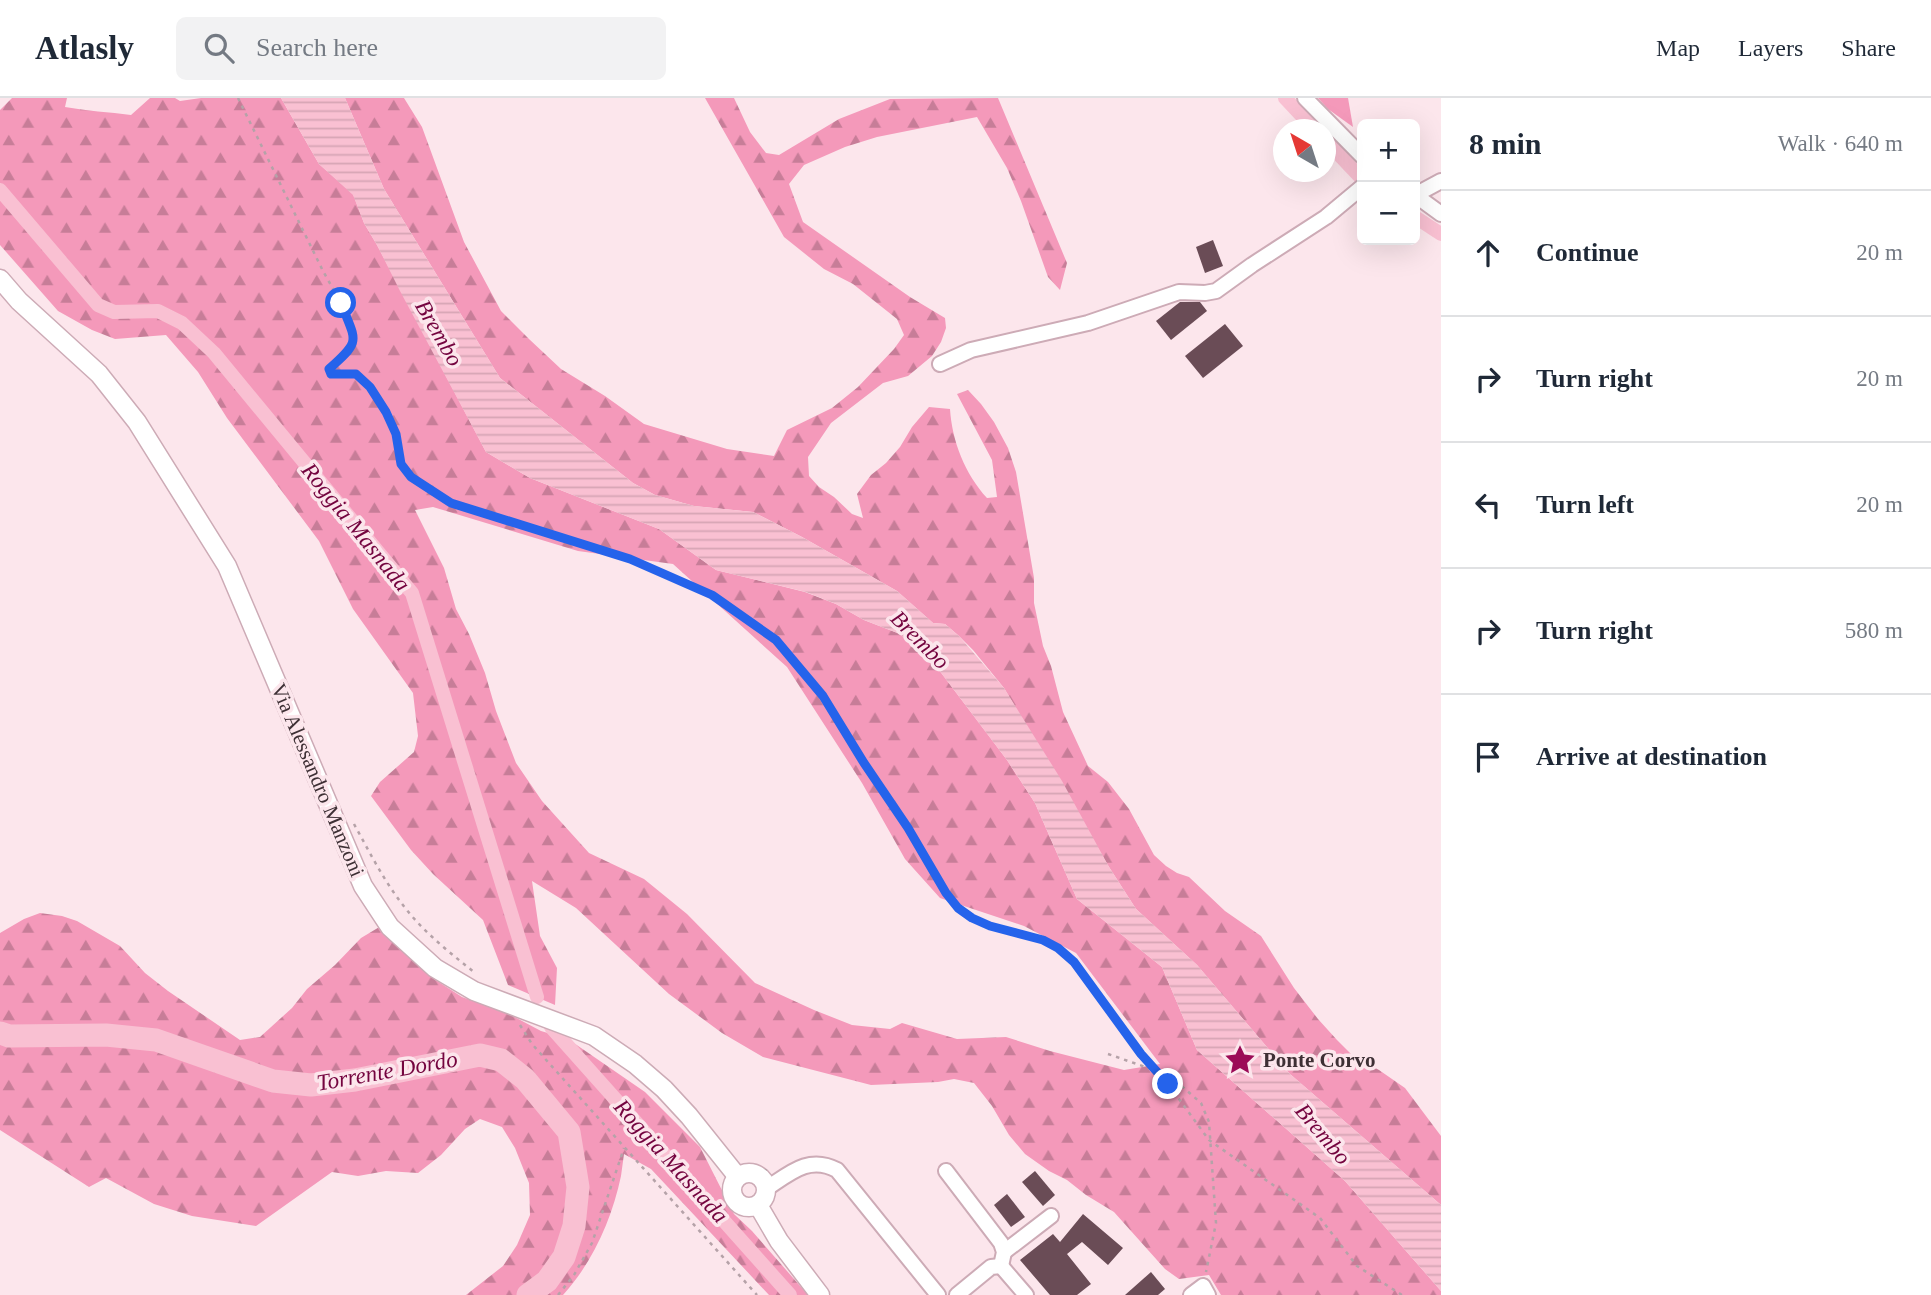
<!DOCTYPE html>
<meta charset="utf-8">
<style>
body{margin:0;font-family:Georgia,serif;background:#f2f2f3;color:#1f2937}
.controls{position:absolute;right:21px;top:21px;display:grid;overflow:hidden;border-radius:10px;box-shadow:0 7px 28px #0002}
.controls button{width:63px;height:63px;display:grid;place-items:center;padding:0;border:0;border-bottom:2px solid #e0e1e3;background:#fff;color:#1f2937;font:35px sans-serif}
.compass{position:absolute;left:1273px;top:21px;width:63px;height:63px;border-radius:50%;background:#fff;box-shadow:0 7px 28px #0002;rotate:321deg}
.stop{position:absolute;width:21px;height:21px;margin:-16px;border:5px solid #2563eb;border-radius:50%;background:#fff}
.stop.end{background:#2563eb;border-color:#fff;box-shadow:0 2px 7px #0008}
.list{margin:0;padding:0;list-style:none}
h2{display:flex;justify-content:space-between;align-items:center;height:91px;margin:0;padding:0 28px;font-size:30px}
h2 small{font-size:23px;font-weight:400;color:#747a83}
.list li{display:grid;grid-template-columns:46px 1fr auto;gap:21px;align-items:center;box-sizing:border-box;height:126px;padding:0 28px;border-top:2px solid #e0e1e3}
.list b{display:block;font-size:26px;white-space:nowrap}
.list em{font-size:23px;font-style:normal;color:#747a83}
.icon{flex:none;width:38px;height:38px;fill:none;stroke:currentColor;stroke-width:2;stroke-linecap:round;stroke-linejoin:round}
.map{position:relative;flex:none;width:1441px;height:1197px;overflow:hidden}
header{display:flex;align-items:center;gap:42px;box-sizing:border-box;height:98px;padding:0 35px;background:#fff;border-bottom:2px solid #e0e1e3}
header strong{font-size:33px}
nav{display:flex;gap:38px;margin-inline-start:auto;font-size:24px}
.search{width:490px;height:63px;background:#f2f2f3;display:flex;align-items:center;gap:18px;box-sizing:border-box;padding:0 24px;border-radius:10px;color:#747a83;font-size:26px}
main{display:flex}
aside{flex:1;background:#fff}
.map>svg:first-child{display:block}
.forest{fill:url(#forest-firs);fill-rule:evenodd}
.water{fill:url(#water-rules)}
.lines{fill:none;stroke-linecap:round;stroke-linejoin:round}
.canal{stroke:#f9c0d2;stroke-width:14}
.river{stroke:#f9c0d2;stroke-width:23}
.building{fill:#6a4c56}
.minor-casing{stroke:#cdabb6;stroke-width:18}
.tertiary-casing{stroke:#cdabb6;stroke-width:21}
.path{stroke:#b5a2a8;stroke-width:2.5;stroke-dasharray:3.5 5;stroke-linecap:butt}
.minor{stroke:#fff;stroke-width:14}
.tertiary{stroke:#fff;stroke-width:18}
.route{stroke:#2563eb;stroke-width:9}
.labels{text-anchor:middle;dominant-baseline:central;stroke-width:7;stroke-linejoin:round;paint-order:stroke}
.street-label{font-size:21px;fill:#3e3035;stroke:#fce6ec}
.poi-label{font-size:21px;font-weight:bold;fill:#3e3035;stroke:#fce6ec;text-anchor:start}
.water-label{font-size:23px;font-style:italic;fill:#74043f;stroke:#fce6ec}
</style>
<header>
<strong>Atlasly</strong>
<div class="search"><svg class="icon" aria-label="search" viewBox="0 0 24 24"><circle cx="10" cy="10" r="6"/><path d="M15 15l6 6"/></svg>Search here</div>
<nav><a>Map</a><a>Layers</a><a>Share</a></nav>
</header>
<main>
<div class="map">
<svg width="1441" height="1197" viewBox="0 0 1441 1197">
<defs>
<pattern id="forest-firs" width="22" height="20" patternUnits="userSpaceOnUse" patternTransform="scale(1.75)"><rect width="22" height="20" fill="#f499ba"/><path d="M5 1l3.5 6h-7zM16 11l3.5 6h-7z" fill="#c77d98"/></pattern>
<pattern id="water-rules" width="6" height="5" patternUnits="userSpaceOnUse" patternTransform="scale(1.75)"><rect width="6" height="5" fill="#f9c0d2"/><path d="M0 2.5h6" fill="none" stroke="#d6a5b5"/></pattern>
</defs>
<rect width="100%" height="100%" fill="#fce6ec"/>
<g class="forest">
<path d="M 12,0 L 67,0 L 65,9 C 87,13 109,14 131,17 L 150,0 L 175,0 L 180,3 L 201,0 L 281,0 L 319,66 L 353,96 L 364,125 L 377,147 L 486,354 L 530,380 L 659,431 L 716,472 L 805,494 L 836,506 L 864,522 L 900,536 L 939,572 L 1007,662 L 1035,705 L 1077,801 L 1162,869 L 1197,952 L 1345,1083 L 1441,1193 L 1441,1197 L 1221,1197 L 1209,1177 L 1179,1181 L 1165,1171 L 1114,1114 L 1086,1097 L 1067,1082 L 1049,1073 L 1025,1056 L 1009,1037 L 992,1008 L 974,985 L 954,981 L 938,984 L 871,987 L 763,959 L 722,935 L 669,896 L 576,810 L 532,783 L 540,838 L 557,870 L 555,907 L 508,887 L 483,822 L 433,776 L 411,752 L 371,698 L 380,684 L 414,654 L 418,638 L 413,595 L 353,511 L 319,443 L 227,320 L 198,274 L 166,237 L 115,241 L 92,232 L 58,213 L 0,147 L 0,12 ZM 433,409 L 578,453 L 673,466 L 787,569 L 862,685 L 905,761 L 940,800 L 1024,828 L 1076,855 L 1160,966 L 1124,972 L 1050,953 L 1006,939 L 957,941 L 902,925 L 890,931 L 852,927 L 814,912 L 755,885 L 687,816 L 644,781 L 589,755 L 542,703 L 516,665 L 496,613 L 485,575 L 469,536 L 456,511 L 444,470 L 415,412 Z"/>
<path d="M 345,0 L 404,0 L 422,29 L 464,144 L 501,213 L 529,241 L 561,271 L 605,298 L 644,326 L 727,351 L 774,358 L 787,332 L 832,310 L 858,289 L 894,251 L 904,237 L 897,221 L 853,186 L 824,171 L 784,139 L 705,0 L 734,0 L 750,34 L 766,55 L 779,57 L 839,21 L 890,1 L 998,0 L 1067,165 L 1060,192 L 1048,179 L 1021,103 L 1007,70 L 977,19 L 877,39 L 845,49 L 804,67 L 789,86 L 803,124 L 910,199 L 945,220 L 946,230 L 941,244 L 932,258 L 908,278 L 883,285 L 831,325 L 808,359 L 809,378 L 819,389 L 834,399 L 852,416 L 863,420 L 857,396 L 871,377 L 886,365 L 900,349 L 912,329 L 929,309 L 950,311 C 952,343 965,376 987,400 L 997,399 L 992,362 L 957,296 L 968,292 L 981,306 L 994,324 L 1008,350 L 1016,374 L 1034,480 L 1034,505 L 1043,548 L 1051,568 L 1063,614 L 1088,668 L 1108,684 L 1129,711 L 1154,757 L 1166,768 L 1177,775 L 1189,779 L 1225,813 L 1261,838 L 1294,890 L 1318,921 L 1337,942 L 1353,958 L 1379,972 L 1405,990 L 1441,1038 L 1441,1107 L 1290,976 L 1197,867 L 1136,811 L 1109,769 L 1004,590 L 973,552 L 959,538 L 945,526 L 933,525 L 897,493 L 802,439 L 753,414 L 694,408 L 655,397 L 633,385 L 500,280 L 384,91 Z"/>
<polygon points="1318,0 1348,0 1353,29 1328,11"/>
<path d="M 40,815 L 62,818 L 77,823 L 120,848 L 145,875 L 168,893 L 240,942 L 260,939 L 292,910 L 307,891 L 335,867 L 361,840 L 381,828 L 434,881 L 462,899 L 507,915 L 541,933 L 568,941 L 645,994 L 700,1049 L 734,1116 L 752,1133 L 808,1197 L 769,1197 L 651,1071 L 624,1056 C 623,1063 622,1071 621,1078 C 612,1121 593,1164 563,1197 L 466,1197 L 503,1168 L 517,1147 L 530,1117 L 529,1085 L 515,1050 L 502,1029 L 480,1021 L 465,1031 L 441,1057 L 418,1075 L 386,1073 L 358,1078 L 332,1074 L 256,1128 L 192,1118 L 154,1106 L 106,1080 L 89,1089 L 0,1032 L 0,835 L 24,821 Z"/>
</g>
<polygon class="water" points="281,0 345,0 384,91 500,280 633,385 655,397 694,408 753,414 802,439 897,493 933,525 945,526 959,538 1004,590 1062,683 1109,769 1136,811 1197,867 1290,976 1441,1107 1441,1193 1345,1083 1197,952 1162,869 1077,801 1035,705 1007,662 939,572 900,536 864,522 836,506 806,494 716,472 659,431 530,380 486,354 400,193 377,147 364,125 353,97 319,66"/>
<g class="lines">
<g class="canal">
<polyline points="1285,0 1315,32"/>
<polyline points="1325,42 1362,81"/>
<polyline points="0,92 98,207 114,214 158,213 182,225 214,255 412,495 537,899"/>
<polyline points="1415,119 1441,136"/>
<polyline points="551,929 790,1197"/>
</g>
<polyline class="river" points="0,935 9,938 106,937 156,942 273,983 311,987 355,982 480,957 501,962 525,981 569,1034 578,1089 574,1128 564,1159 547,1183 528,1197"/>
</g>
<g class="building">
<polygon points="1213,142 1223,168 1205,175 1196,149"/>
<polygon points="1180,204 1200,204 1207,213 1171,242 1156,223"/>
<polygon points="1225,226 1243,248 1203,280 1185,258"/>
<polygon points="1035,1073 1055,1097 1043,1108 1022,1084"/>
<polygon points="1007,1096 1025,1119 1011,1129 994,1107"/>
<polygon points="1083,1116 1123,1150 1108,1167 1082,1144 1067,1156 1091,1186 1077,1197 1050,1197 1020,1162 1053,1136 1060,1144"/>
<polygon points="1151,1174 1165,1191 1158,1197 1125,1197"/>
</g>
<g class="lines">
<defs>
<g id="minor">
<polyline points="1305,0 1362,58"/>
<polyline points="1441,83 1415,97 1441,116"/>
<polyline points="940,266 971,252 1088,225 1179,194 1205,195 1216,193 1252,167 1326,119 1362,89"/>
<polyline points="946,1073 1001,1145 1004,1154 1001,1168"/>
<path d="M 766,1091 C 790,1075 809,1057 837,1072 L 938,1197"/>
<polyline points="1004,1154 1051,1118"/>
<polyline points="1001,1168 1026,1197"/>
<polyline points="957,1197 991,1169 1001,1168"/>
<polyline points="1191,1197 1203,1188 1208,1197"/>
</g>
<g id="tertiary">
<polyline points="0,181 19,203 99,276 137,324 227,468 363,788 390,829 435,870 474,893 594,938 635,966 664,991 689,1018 737,1078"/>
<circle cx="749" cy="1092" r="17"/>
<polyline points="758,1107 779,1143 820,1197"/>
</g>
</defs>
<use href="#minor" class="minor-casing"/>
<use href="#tertiary" class="tertiary-casing"/>
<g class="path">
<polyline points="238,0 323,173 341,205 354,238 352,248 329,271 331,276 356,276 370,289 386,314 396,336 401,366 411,379 451,405 630,461 712,497 776,542 823,598 864,665 908,730 946,795 959,810 972,820 990,827 1043,842 1058,850 1074,864 1141,956 1168,986 1209,1042 1320,1120 1357,1168 1402,1197"/>
<path d="M 354,726 C 370,755 385,785 406,811 C 425,835 450,855 474,874"/>
<polyline points="520,927 532,946 548,964 757,1197"/>
<polyline points="1108,956 1154,972"/>
<polyline points="1160,975 1177,984 1201,1005 1209,1024 1216,1125 1206,1174"/>
<polyline points="747,1068 768,1073"/>
<polyline points="558,1197 574,1177 592,1145 624,1050"/>
</g>
<use href="#minor" class="minor"/>
<use href="#tertiary" class="tertiary"/>
</g>
<g class="lines">
<path class="route" d="M 341,205 C 356,244 362,242 329,271 L 331,276 L 356,276 L 370,289 L 386,314 L 396,336 L 401,366 L 411,379 L 451,405 L 630,461 L 712,497 L 776,542 L 823,598 L 864,665 L 908,730 L 946,795 L 958,810 L 972,820 L 990,828 L 1043,842 L 1058,850 L 1074,864 L 1141,956 L 1168,986"/>
</g>
<defs>
<symbol id="sight-bare" viewBox="-9 -9 18 18"><path d="M0-6L1.8-2.2L6-1.7L2.9 1.2L3.7 5.4L0 3.3L-3.7 5.4L-2.9 1.2L-6-1.7L-1.8-2.2Z" fill="#9c0a57" stroke="#fce6ec" stroke-width="2.5" paint-order="stroke"/></symbol>
</defs>
<g fill-rule="evenodd">
<use href="#sight-bare" x="1218" y="940" width="44" height="44"/>
</g>
<g class="labels">
<g class="street-label">
<text transform="translate(318 682) rotate(67)">Via Alessandro Manzoni</text>
</g>
<g class="poi-label">
<text x="1263" y="962">Ponte Corvo</text>
</g>
<g class="water-label">
<text transform="translate(439 235) rotate(60)">Brembo</text>
<text transform="translate(356 429) rotate(51)">Roggia Masnada</text>
<text transform="translate(920 542) rotate(45)">Brembo</text>
<text transform="translate(387 973) rotate(-10)">Torrente Dordo</text>
<text transform="translate(1323 1036) rotate(50)">Brembo</text>
<text transform="translate(671 1063) rotate(48)">Roggia Masnada</text>
</g>
</g>
</svg>
<div class="controls">
<button>+</button>
<button>−</button>
</div>
<svg class="compass" viewBox="-18 -18 36 36"><path d="M0-13l5 13h-10z" fill="#e53935"/><path d="M0 13l5-13h-10z" fill="#747a83"/></svg>
<div class="stop" style="left:341px;top:205px"></div>
<div class="stop end" style="left:1168px;top:986px"></div>
</div>
<aside>
<h2>8 min<small>Walk · 640 m</small></h2>
<ul class="list">
<li><svg class="icon" aria-label="ahead" viewBox="0 0 24 24"><path d="M12 20V5M6 11l6-6 6 6"/></svg><div><b>Continue</b></div><em>20 m</em></li>
<li><svg class="icon" aria-label="right" viewBox="0 0 24 24"><path d="M7 20v-9h11M14 6l5 5-5 5"/></svg><div><b>Turn right</b></div><em>20 m</em></li>
<li><svg class="icon" aria-label="left" viewBox="0 0 24 24"><path d="M17 20v-9H6M10 6l-5 5 5 5"/></svg><div><b>Turn left</b></div><em>20 m</em></li>
<li><svg class="icon" aria-label="right" viewBox="0 0 24 24"><path d="M7 20v-9h11M14 6l5 5-5 5"/></svg><div><b>Turn right</b></div><em>580 m</em></li>
<li><svg class="icon" aria-label="arrive" viewBox="0 0 24 24"><path d="M6 21V4h12l-3 4 3 4H6"/></svg><div><b>Arrive at destination</b></div></li>
</ul>
</aside>
</main>
